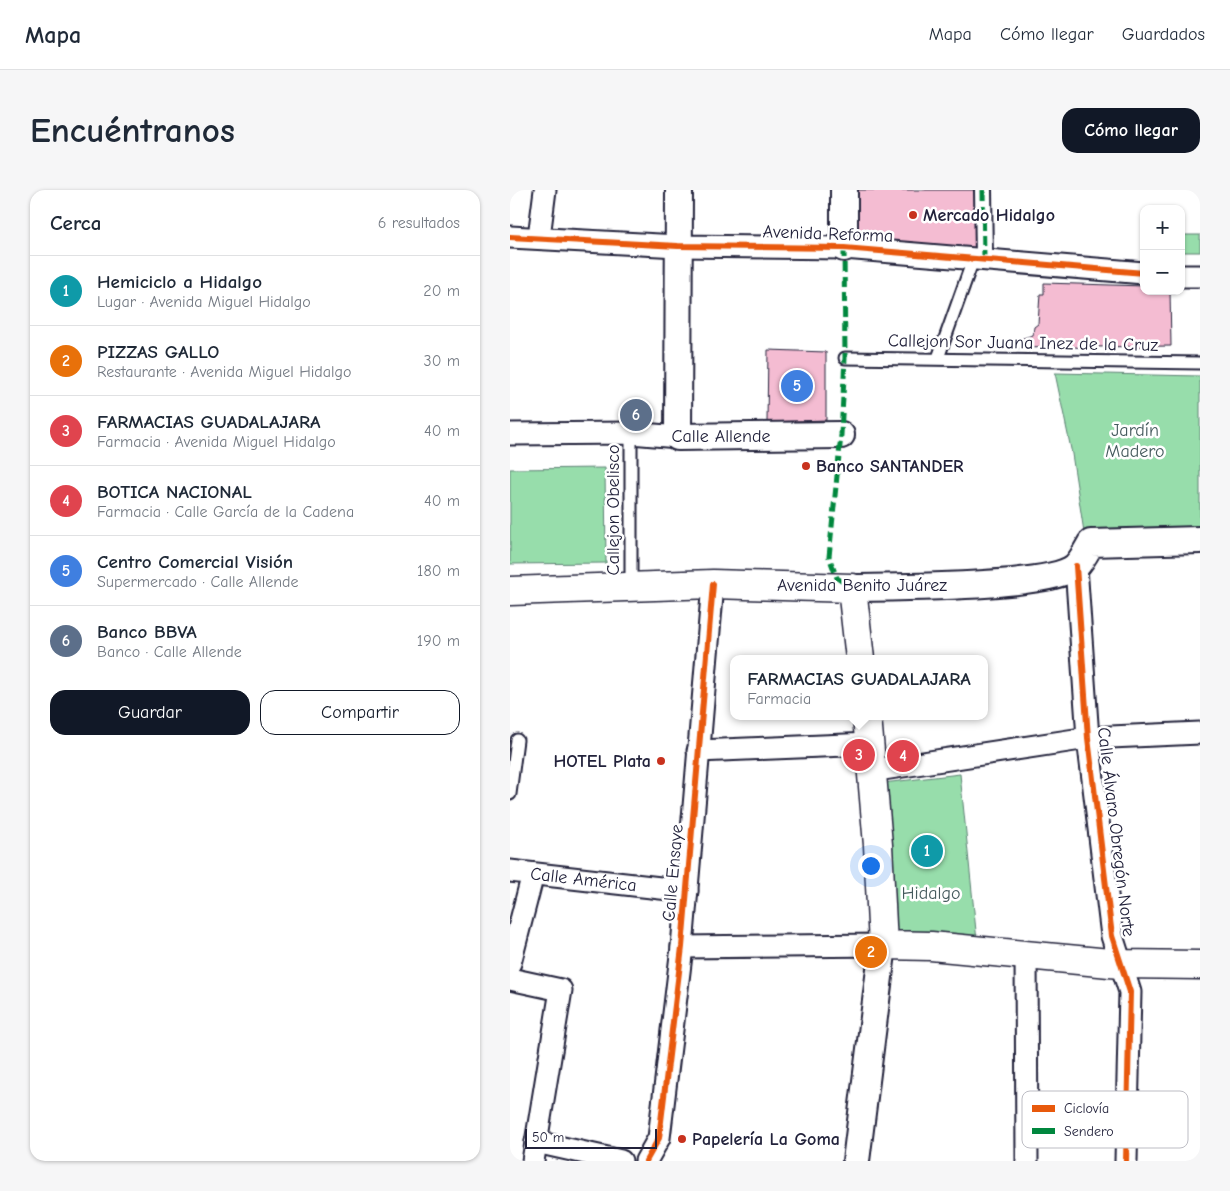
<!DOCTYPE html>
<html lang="es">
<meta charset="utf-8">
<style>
body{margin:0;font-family:"Comic Neue",sans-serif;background:#f6f6f7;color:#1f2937}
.controls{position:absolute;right:15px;top:15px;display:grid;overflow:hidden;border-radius:10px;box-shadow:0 1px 4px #0004}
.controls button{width:45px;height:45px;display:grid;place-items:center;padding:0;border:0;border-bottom:1px solid #e0e1e3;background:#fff;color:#1f2937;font:25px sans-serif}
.scale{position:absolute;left:15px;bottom:12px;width:132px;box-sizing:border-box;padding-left:5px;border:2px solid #22223b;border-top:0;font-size:14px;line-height:18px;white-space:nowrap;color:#22223b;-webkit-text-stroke:4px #fff;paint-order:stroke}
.you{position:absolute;left:360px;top:675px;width:18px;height:18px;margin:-12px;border:4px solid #fff;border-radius:50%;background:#1a73e8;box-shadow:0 0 0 8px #1a73e833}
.badge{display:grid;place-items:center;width:32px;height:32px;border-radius:50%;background:#111827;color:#fff;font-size:16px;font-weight:700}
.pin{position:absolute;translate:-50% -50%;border:2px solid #fff;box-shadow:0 1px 5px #0006}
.popup{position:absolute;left:220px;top:465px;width:258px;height:65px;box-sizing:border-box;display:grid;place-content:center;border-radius:10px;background:#fff;filter:drop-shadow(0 1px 4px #0005);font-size:16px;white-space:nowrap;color:#747a83}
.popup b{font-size:19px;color:#1f2937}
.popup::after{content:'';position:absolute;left:50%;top:100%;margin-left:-10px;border:10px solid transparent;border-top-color:#fff}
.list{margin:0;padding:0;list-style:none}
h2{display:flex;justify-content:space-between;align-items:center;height:65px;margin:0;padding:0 20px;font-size:21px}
h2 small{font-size:16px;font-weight:400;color:#747a83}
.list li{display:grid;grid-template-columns:32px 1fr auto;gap:15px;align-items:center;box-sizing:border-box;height:70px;padding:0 20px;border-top:1px solid #e0e1e3}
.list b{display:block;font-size:19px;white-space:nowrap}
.list p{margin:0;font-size:16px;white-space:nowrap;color:#747a83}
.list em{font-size:16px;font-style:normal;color:#747a83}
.actions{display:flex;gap:10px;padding:15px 20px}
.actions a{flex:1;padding:11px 0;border:1px solid #111827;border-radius:15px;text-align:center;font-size:18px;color:#111827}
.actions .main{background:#111827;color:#fff}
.map{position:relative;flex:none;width:690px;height:971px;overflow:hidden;border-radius:15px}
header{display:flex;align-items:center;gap:30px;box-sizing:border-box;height:70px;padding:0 25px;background:#fff;border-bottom:1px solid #e0e1e3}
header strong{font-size:24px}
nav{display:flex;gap:28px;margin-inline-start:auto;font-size:18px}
.intro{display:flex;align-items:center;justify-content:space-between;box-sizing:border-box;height:120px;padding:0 30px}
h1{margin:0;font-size:35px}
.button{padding:12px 22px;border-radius:15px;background:#111827;color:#fff;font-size:18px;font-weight:700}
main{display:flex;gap:30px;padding:0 30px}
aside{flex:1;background:#fff;border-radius:15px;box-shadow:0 1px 4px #0004}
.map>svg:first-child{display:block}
.green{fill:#97ddab;stroke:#5c8073}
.building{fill:#f4bcd2;stroke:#22223b}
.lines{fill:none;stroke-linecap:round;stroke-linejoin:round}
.service-casing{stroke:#22223b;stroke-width:15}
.pedestrian-casing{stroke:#22223b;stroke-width:20}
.minor-casing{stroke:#22223b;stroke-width:25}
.tertiary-casing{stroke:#22223b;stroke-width:30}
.secondary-casing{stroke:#22223b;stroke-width:31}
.service{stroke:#fff;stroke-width:11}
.pedestrian{stroke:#fff;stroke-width:16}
.minor{stroke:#fff;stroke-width:21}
.tertiary{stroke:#fff;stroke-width:26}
.secondary{stroke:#fff;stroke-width:28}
.quiet{stroke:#00873e;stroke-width:5;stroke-dasharray:10 5;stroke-linecap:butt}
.cycleway-casing{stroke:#fff;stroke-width:9}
.cycleway{stroke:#e8590c;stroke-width:6}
.poi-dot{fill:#c8321e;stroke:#fff;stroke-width:2}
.labels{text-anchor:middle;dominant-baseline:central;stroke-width:5;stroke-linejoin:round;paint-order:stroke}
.poi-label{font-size:18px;font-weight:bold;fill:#22223b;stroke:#fff;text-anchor:start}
.street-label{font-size:18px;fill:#22223b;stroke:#fff}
.park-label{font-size:18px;fill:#455a5d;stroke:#fff}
.key{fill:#fff;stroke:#bdbdc4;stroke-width:1}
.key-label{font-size:14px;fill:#22223b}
</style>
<header>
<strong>Mapa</strong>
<nav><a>Mapa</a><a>Cómo llegar</a><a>Guardados</a></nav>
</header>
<div class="intro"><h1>Encuéntranos</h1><a class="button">Cómo llegar</a></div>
<main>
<aside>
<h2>Cerca<small>6 resultados</small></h2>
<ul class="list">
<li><span class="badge" style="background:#0f9aa8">1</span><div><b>Hemiciclo a Hidalgo</b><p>Lugar · Avenida Miguel Hidalgo</p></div><em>20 m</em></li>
<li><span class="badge" style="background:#e8710a">2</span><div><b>PIZZAS GALLO</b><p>Restaurante · Avenida Miguel Hidalgo</p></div><em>30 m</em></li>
<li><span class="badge" style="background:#e0444e">3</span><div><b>FARMACIAS GUADALAJARA</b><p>Farmacia · Avenida Miguel Hidalgo</p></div><em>40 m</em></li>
<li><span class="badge" style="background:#e0444e">4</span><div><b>BOTICA NACIONAL</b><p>Farmacia · Calle García de la Cadena</p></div><em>40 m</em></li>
<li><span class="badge" style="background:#3f7fe0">5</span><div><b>Centro Comercial Visión</b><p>Supermercado · Calle Allende</p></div><em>180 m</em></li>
<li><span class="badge" style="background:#5c6f8a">6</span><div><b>Banco BBVA</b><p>Banco · Calle Allende</p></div><em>190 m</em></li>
</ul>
<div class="actions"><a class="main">Guardar</a><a>Compartir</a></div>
</aside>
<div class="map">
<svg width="690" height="971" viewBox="0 0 690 971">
<rect width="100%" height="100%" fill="#fff"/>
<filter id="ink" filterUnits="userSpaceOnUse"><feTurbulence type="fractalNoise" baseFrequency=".02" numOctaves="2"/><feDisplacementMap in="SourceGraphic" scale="10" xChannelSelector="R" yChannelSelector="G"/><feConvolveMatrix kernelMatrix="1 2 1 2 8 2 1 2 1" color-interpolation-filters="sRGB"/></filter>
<g filter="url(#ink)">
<g class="green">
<rect x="671" y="45" width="19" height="17"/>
<polygon points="545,183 690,186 690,341 574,342 562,264"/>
<polygon points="95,278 96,373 0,374 0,279"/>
<polygon points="450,584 467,751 383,746 373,593"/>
</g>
<g class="building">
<polygon points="340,0 465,0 467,59 339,50"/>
<polygon points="534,93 634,96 634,101 660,101 661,156 507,158 507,150 523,145 524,137 528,134 530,104 534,104"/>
<polygon points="258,160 316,162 316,230 257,232"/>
</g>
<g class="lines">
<defs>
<g id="service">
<polyline points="335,168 690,173"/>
<polyline points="428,168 464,67"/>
<polyline points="121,397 121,243"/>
<polyline points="0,604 7,550"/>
</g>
<polyline id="pedestrian" points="473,0 474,68"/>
<g id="minor">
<polyline points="0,47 168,56 334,58 634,83"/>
<polyline points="29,47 35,0"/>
<polyline points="671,86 690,86"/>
<polyline points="0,244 121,243 168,247"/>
<polyline points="566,376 578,548 602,746 620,802 616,971"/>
<polyline points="188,561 360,554"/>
<polyline points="360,581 578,548 690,543"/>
<path id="s1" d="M 0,681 L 177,701"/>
<polyline points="172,757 373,755"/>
<polyline points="516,764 517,971"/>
<polyline points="0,773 23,684"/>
<polyline points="0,789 51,800 23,971"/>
<polyline points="26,952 111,971"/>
<polyline points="136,971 149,948 172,757 203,394"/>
</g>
<g id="tertiary">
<polyline points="169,0 168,247 331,245"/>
<polyline points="334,0 334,58"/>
<path d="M 342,398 C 381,397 542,398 566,376 C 572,370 577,360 581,353 L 690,350"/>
<polyline points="346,971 373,755"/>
</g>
<g id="secondary">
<polyline points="0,401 203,394 342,398 350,469"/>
<polyline points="357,526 368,655 373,755 421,756 610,774 690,775"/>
</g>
</defs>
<use href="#service" class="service-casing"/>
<use href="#pedestrian" class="pedestrian-casing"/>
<use href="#minor" class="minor-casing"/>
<use href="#tertiary" class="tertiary-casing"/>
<use href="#secondary" class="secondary-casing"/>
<use href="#service" class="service"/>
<use href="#pedestrian" class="pedestrian"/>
<use href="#minor" class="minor"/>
<use href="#tertiary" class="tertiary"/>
<use href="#secondary" class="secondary"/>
<g class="quiet">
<polyline points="473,0 474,68"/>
<polyline points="334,58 335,168 331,245 319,367 327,388 342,398"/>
</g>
<defs>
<g id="cycleway">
<polyline points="0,47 168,56 334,58 634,83"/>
<polyline points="566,376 578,548 602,746 620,802 616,971"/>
<polyline points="136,971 149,948 172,757 203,394"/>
</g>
</defs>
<use href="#cycleway" class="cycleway-casing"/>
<use href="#cycleway" class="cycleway"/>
</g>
</g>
<g class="poi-dot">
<circle cx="403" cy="25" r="5"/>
<circle cx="296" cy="276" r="5"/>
<circle cx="151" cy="571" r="5"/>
<circle cx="172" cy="949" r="5"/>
</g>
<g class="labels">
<g class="poi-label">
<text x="413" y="25">Mercado Hidalgo</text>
<text x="306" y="276">Banco SANTANDER</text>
<text x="141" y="571" text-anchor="end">HOTEL Plata</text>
<text x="182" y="949">Papelería La Goma</text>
</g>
<g class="street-label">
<text transform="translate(318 44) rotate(2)">Avenida Reforma</text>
<text transform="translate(513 153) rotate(1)">Callejon Sor Juana Inez de la Cruz</text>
<text x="211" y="246">Calle Allende</text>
<text transform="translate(103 320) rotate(-90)">Callejon Obelisco</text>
<text x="352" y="395">Avenida Benito Juárez</text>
<text transform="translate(606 642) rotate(83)">Calle Álvaro Obregón Norte</text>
<text transform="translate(163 683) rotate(-85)">Calle Ensaye</text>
<text stroke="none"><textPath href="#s1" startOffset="74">Calle América</textPath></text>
</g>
<g class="park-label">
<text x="625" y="240">Jardín<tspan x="625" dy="21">Madero</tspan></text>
<text x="421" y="703">Hidalgo</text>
</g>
</g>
<rect x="512" y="901" width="166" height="57" rx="8" class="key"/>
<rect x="522" y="915" width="23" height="7" fill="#e8590c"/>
<rect x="522" y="938" width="23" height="6" fill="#00873e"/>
<g class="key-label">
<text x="554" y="923">Ciclovía</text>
<text x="554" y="946">Sendero</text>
</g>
</svg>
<div class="controls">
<button>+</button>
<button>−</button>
</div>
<div class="scale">50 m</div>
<div class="you"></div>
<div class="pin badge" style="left:417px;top:661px;background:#0f9aa8">1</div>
<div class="pin badge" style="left:361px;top:762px;background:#e8710a">2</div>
<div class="pin badge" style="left:349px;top:565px;background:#e0444e">3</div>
<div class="popup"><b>FARMACIAS GUADALAJARA</b>Farmacia</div>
<div class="pin badge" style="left:393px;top:566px;background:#e0444e">4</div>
<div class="pin badge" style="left:287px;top:196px;background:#3f7fe0">5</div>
<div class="pin badge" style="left:126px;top:225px;background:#5c6f8a">6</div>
</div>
</main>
